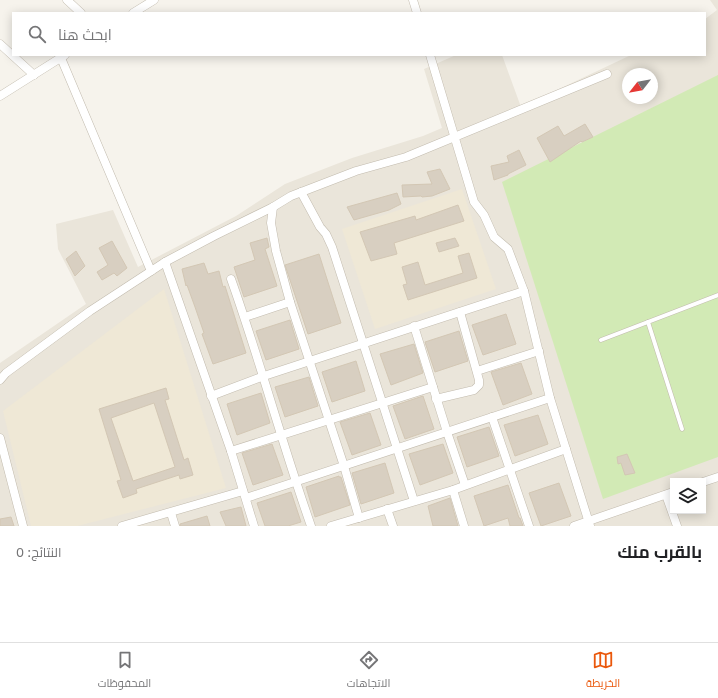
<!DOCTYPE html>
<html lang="ar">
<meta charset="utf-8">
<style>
body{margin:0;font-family:"Golos Text",Cairo,sans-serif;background:#f2f2f2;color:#202124;direction:rtl}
.controls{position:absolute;right:12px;bottom:12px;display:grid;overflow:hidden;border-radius:0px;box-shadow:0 2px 10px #0003}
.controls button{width:36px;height:36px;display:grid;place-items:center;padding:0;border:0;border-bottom:1px solid #e0e0e0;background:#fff;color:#202124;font:20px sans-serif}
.compass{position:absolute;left:622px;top:68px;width:36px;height:36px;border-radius:50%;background:#fff;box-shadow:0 2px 10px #0003;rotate:239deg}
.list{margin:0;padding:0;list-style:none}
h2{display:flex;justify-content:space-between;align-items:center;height:52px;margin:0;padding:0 16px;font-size:17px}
h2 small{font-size:13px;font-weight:400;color:#757577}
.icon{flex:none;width:22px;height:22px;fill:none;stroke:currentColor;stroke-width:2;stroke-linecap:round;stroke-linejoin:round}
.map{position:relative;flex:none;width:718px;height:526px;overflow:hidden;direction:ltr}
.search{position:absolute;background:#fff;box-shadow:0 2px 10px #0003;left:12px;right:12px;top:12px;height:44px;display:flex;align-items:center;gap:10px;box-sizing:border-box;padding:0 14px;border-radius:0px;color:#757577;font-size:15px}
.sheet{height:116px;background:#fff}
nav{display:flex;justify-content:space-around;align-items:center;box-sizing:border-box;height:56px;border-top:1px solid #e0e0e0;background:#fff;font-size:11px;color:#757577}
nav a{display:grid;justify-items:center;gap:2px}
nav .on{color:#ea580c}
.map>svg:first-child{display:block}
.residential{fill:#eae5da;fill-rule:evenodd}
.education{fill:#efe8d6}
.green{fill:#d2eab5}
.building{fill:#d8cfc1;stroke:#d3c7b4;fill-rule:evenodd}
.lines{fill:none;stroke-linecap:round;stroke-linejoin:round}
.lane-casing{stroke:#c2bbae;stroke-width:5}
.street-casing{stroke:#c2bbae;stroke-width:9}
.lane{stroke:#fff;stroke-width:4}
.street{stroke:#fff;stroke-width:8}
</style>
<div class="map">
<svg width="718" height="526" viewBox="0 0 718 526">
<rect width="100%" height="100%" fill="#f6f3ec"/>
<path class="residential" d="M 710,0 L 718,0 L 718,526 L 0,526 L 0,363 L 86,304 L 58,249 L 56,224 L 113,210 L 138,267 L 236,216 L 285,184 L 352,158 L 423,136 L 442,128 L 424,69 L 456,55 L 502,55 L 521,107 L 631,55 L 705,55 L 705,19 L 717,10 ZM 628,74 L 652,74 L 652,98 L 628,98 ZM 673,481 L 703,481 L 703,511 L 673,511 Z"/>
<g class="education">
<polygon points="462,189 496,289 375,329 342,229"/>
<polygon points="164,289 226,488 77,526 31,526 3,411"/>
</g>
<polygon class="green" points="718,75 718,457 603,499 502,182"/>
<g class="building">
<polygon points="585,124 593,137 582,142 581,141 550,162 537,138 558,126 564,136"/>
<polygon points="519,150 526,165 508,174 508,175 494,180 491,166 509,162 507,156"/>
<polygon points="440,169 450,189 432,196 422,197 421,196 403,197 402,185 432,184 427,172"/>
<polygon points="397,193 401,204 389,210 354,220 347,207"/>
<polygon points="458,205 464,221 394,243 397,254 371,261 360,232 415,216 416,220"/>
<polygon points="267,238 269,247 265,249 277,286 244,297 234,267 255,260 250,243"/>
<polygon points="455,238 459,246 439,252 436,243"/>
<polygon points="112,241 127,268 117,276 114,273 102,280 97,272 108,265 99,248"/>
<polygon points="76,251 85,266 75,276 66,259"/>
<polygon points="469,253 477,278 408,300 403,285 407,284 402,267 418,262 425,285 463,273 458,256"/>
<polygon points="319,254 341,323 308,334 285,265"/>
<polygon points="204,263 208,274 219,271 223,287 225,286 246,353 213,364 202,334 204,333 195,307 187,285 186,286 182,269"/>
<polygon points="506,314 516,344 483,355 472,325"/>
<polygon points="290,320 299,349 266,360 256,331"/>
<polygon points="459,331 468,361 435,372 425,342"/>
<polygon points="414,344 423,373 391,385 380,354"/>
<polygon points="356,361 365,391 332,402 322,372"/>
<polygon points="521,363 532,394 503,405 491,372"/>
<polygon points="309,377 318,406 285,417 275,387"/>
<path d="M 166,388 L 169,399 L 165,400 L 184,460 L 188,458 L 193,475 L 180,479 L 179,475 L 136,489 L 137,493 L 123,498 L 117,481 L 121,480 L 99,409 ZM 154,403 L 175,467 L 133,481 L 111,418 Z"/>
<polygon points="261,393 270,423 237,435 227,404"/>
<polygon points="423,396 434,429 405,439 393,406"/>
<polygon points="370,413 381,445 352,455 340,422"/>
<polygon points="538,415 548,444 515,456 504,425"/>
<polygon points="489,427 499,456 467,467 457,437"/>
<polygon points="272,444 283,475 253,485 242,453"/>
<polygon points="443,444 453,473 420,485 409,454"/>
<polygon points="627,454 635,473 625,475 621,463 618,464 617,457"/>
<polygon points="385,463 394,493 361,504 352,473"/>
<polygon points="339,476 339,477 341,477 350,505 315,517 306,487"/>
<polygon points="559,483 571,516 541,526 529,493"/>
<polygon points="508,485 519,518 520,518 523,526 510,526 508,518 484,526 474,496"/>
<polygon points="291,492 301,522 288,526 265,526 257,503"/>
<polygon points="450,498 458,526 433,526 428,506"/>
<polygon points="241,507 246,526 226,526 220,512"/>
<polygon points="207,516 210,526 180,526 180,524"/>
<polygon points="11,517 14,526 0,526 0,519"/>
</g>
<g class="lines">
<defs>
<g id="lane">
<polyline points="648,322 682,429"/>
<polyline points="601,340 718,295"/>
</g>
<g id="street">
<polyline points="67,0 81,13"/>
<polyline points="413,0 417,13"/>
<polyline points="133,13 154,0"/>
<polyline points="0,44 34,75"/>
<polyline points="430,55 474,202 484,215 494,237 508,249 524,291 550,398 590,526"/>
<polyline points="61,58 151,271"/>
<polyline points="0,96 65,55"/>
<polyline points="301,192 320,227 326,234 332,247 414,501"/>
<polyline points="273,207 271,223 276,251 290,302 344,466 359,518"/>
<polyline points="165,262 231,451 254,526"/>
<path d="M 231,279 C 260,360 282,444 311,526"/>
<polyline points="245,317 290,302"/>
<polyline points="414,326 447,432 465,485"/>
<polyline points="477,371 539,351"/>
<polyline points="0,380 6,373 90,311 165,262 214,236 273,207 291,196 356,171 406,157 607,74"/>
<polyline points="211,396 264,376 524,291"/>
<polyline points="436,399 474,390 479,385 479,380 460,312"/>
<polyline points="492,417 529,526"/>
<polyline points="0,438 23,526"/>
<polyline points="231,451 433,387"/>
<polyline points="703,482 718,477"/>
<polyline points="453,490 464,526"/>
<polyline points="666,495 677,526"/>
<polyline points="246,498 550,398"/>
<polyline points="387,509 393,526"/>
<polyline points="171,513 175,526"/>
<polyline points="122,526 243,491"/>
<polyline points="331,526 453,490 566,449"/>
<polyline points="574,526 673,492"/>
</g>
</defs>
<use href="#lane" class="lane-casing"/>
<use href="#street" class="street-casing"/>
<use href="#lane" class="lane"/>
<use href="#street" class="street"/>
</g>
</svg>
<div class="controls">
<button><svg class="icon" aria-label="layers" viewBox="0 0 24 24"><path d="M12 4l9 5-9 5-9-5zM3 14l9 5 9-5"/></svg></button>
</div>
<svg class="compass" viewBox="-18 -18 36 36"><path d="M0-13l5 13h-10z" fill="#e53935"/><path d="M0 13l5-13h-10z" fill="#757577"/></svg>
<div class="search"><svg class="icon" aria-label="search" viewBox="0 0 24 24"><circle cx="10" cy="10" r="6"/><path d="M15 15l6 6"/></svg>ابحث هنا</div>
</div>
<section class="sheet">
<h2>بالقرب منك<small>النتائج: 0</small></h2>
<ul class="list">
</ul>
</section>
<nav>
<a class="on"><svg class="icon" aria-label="map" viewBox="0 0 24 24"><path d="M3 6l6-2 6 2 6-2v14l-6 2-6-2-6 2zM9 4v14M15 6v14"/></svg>الخريطة</a>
<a><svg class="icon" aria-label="directions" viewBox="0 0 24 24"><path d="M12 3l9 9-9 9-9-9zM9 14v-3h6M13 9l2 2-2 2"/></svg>الاتجاهات</a>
<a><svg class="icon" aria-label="saved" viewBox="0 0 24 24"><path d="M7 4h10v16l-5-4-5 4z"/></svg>المحفوظات</a>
</nav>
